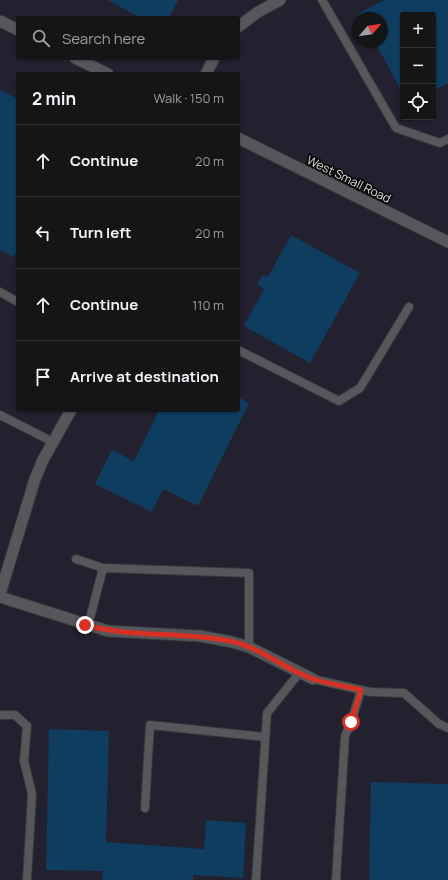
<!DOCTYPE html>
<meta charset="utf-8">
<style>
body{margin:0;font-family:Manrope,sans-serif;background:#212223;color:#f1f3f6}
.controls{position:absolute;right:12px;top:12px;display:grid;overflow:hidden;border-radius:4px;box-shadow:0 1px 3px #0004}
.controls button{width:36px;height:36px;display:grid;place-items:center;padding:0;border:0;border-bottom:1px solid #333435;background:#141516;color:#f1f3f6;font:20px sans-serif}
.compass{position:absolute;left:352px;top:12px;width:36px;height:36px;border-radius:50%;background:#141516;box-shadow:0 1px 3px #0004;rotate:61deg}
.stop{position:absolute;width:12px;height:12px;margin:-9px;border:3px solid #d93025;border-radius:50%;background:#fff}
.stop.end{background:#d93025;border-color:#fff;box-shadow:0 1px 4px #0008}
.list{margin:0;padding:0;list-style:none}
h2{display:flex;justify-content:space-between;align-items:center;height:52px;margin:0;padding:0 16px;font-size:17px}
h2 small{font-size:13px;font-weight:400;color:#9d9fa1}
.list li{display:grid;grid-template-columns:26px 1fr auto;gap:12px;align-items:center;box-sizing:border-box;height:72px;padding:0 16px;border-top:1px solid #333435}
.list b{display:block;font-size:15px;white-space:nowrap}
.list em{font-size:13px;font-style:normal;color:#9d9fa1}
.icon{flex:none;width:22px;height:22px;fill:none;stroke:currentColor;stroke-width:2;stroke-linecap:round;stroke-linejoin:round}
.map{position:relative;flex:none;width:448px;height:880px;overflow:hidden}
.search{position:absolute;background:#141516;box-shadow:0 1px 3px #0004;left:16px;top:16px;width:224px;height:44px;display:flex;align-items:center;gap:10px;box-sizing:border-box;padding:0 14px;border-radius:4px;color:#9d9fa1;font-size:15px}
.panel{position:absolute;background:#141516;box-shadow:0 1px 3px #0004;left:16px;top:72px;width:224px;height:340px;border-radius:4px}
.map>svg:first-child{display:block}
.industrial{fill:#232030;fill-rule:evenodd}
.building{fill:#0e3d60}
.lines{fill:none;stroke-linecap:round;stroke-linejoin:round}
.service-casing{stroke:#353738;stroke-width:10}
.minor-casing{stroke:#353738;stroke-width:13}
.tertiary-casing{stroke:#353738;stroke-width:13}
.service{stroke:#55575a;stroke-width:8}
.minor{stroke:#55575a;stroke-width:11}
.tertiary{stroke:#55575a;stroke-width:11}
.route{stroke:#d93025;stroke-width:5}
.labels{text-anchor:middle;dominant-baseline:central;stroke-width:3.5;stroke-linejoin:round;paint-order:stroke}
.street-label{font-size:12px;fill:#dee0e1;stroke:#060707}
</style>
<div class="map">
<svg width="448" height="880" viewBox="0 0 448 880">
<rect width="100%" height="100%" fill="#1a1c1e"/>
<path class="industrial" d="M 0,0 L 448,0 L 448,880 L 0,880 ZM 403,15 L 433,15 L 433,117 L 403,117 ZM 18,18 L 238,18 L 238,58 L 18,58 ZM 358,18 L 382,18 L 382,42 L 358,42 ZM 18,74 L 238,74 L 238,410 L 18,410 Z"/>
<g class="building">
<polygon points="108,0 178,0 169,18 141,18"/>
<polygon points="384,0 448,0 448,83 433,91 433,15 403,15 403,94 375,42 382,42 382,18 362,18 359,13"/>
<polygon points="0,90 18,99 18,249 14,257 0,250"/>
<polygon points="291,235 360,273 310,363 244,326 264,289 257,285 262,275 268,277"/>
<polygon points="238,397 249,403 198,506 163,489 152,512 95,484 112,450 134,461 159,410 238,410"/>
<polygon points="49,729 109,731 106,842 204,849 206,820 246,823 243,878 193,875 193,880 102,880 103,871 46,870"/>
<polygon points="371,782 448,784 448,880 369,880"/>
</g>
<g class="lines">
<defs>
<g id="service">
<polyline points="322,0 396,128 440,143 448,139"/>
<polyline points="0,292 18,302"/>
<polyline points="238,350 339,401 360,388 409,307"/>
<polyline points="0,415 53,442"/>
<polyline points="76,559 103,568"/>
<polyline points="88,626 103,568 249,573 249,647"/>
<polyline points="313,679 370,692 404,693 439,724 448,728"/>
<polyline points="0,715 15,715 27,726 24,761 32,794 27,880"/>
<polyline points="145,808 150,725 265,737"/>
<polyline points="256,880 267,713 300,672"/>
<polyline points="336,880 345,736 351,723 361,690"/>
</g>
<g id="minor">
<polyline points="238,27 258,12 280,0"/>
<polyline points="206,74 214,58"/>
<polyline points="0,594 35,479 43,460 71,410"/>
<polyline points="0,597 108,631 200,636 232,642 249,647 313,679"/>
</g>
<g id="tertiary">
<polyline points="0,21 18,30"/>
<polyline points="75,58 108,74"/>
<polyline points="238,138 448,242"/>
</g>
</defs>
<use href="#service" class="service-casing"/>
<use href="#minor" class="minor-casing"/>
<use href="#tertiary" class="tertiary-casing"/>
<use href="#service" class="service"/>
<use href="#minor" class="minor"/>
<use href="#tertiary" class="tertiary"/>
</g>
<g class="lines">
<path class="route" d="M 85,625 C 132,638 182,631 230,641 C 260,647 284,669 313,679 C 328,684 345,686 361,690 L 351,722"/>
</g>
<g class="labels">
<g class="street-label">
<text transform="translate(349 179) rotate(26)">West Small Road</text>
</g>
</g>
</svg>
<div class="controls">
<button>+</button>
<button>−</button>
<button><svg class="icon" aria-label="locate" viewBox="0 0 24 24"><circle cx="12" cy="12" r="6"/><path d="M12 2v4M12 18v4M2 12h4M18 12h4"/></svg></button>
</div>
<svg class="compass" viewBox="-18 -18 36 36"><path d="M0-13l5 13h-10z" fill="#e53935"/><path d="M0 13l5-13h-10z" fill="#9d9fa1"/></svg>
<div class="stop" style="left:351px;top:722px"></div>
<div class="stop end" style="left:85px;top:625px"></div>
<div class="search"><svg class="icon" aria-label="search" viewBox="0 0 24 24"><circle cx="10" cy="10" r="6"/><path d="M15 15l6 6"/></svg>Search here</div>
<section class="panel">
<h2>2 min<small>Walk · 150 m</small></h2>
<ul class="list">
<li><svg class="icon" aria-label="ahead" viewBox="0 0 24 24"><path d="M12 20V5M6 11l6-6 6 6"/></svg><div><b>Continue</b></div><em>20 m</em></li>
<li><svg class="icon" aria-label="left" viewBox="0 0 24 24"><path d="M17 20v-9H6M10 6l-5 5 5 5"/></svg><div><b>Turn left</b></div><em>20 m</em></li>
<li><svg class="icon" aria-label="ahead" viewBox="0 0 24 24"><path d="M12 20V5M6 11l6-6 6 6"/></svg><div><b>Continue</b></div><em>110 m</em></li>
<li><svg class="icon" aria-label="arrive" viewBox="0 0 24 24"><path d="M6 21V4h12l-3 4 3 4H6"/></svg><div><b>Arrive at destination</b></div></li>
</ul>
</section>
</div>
